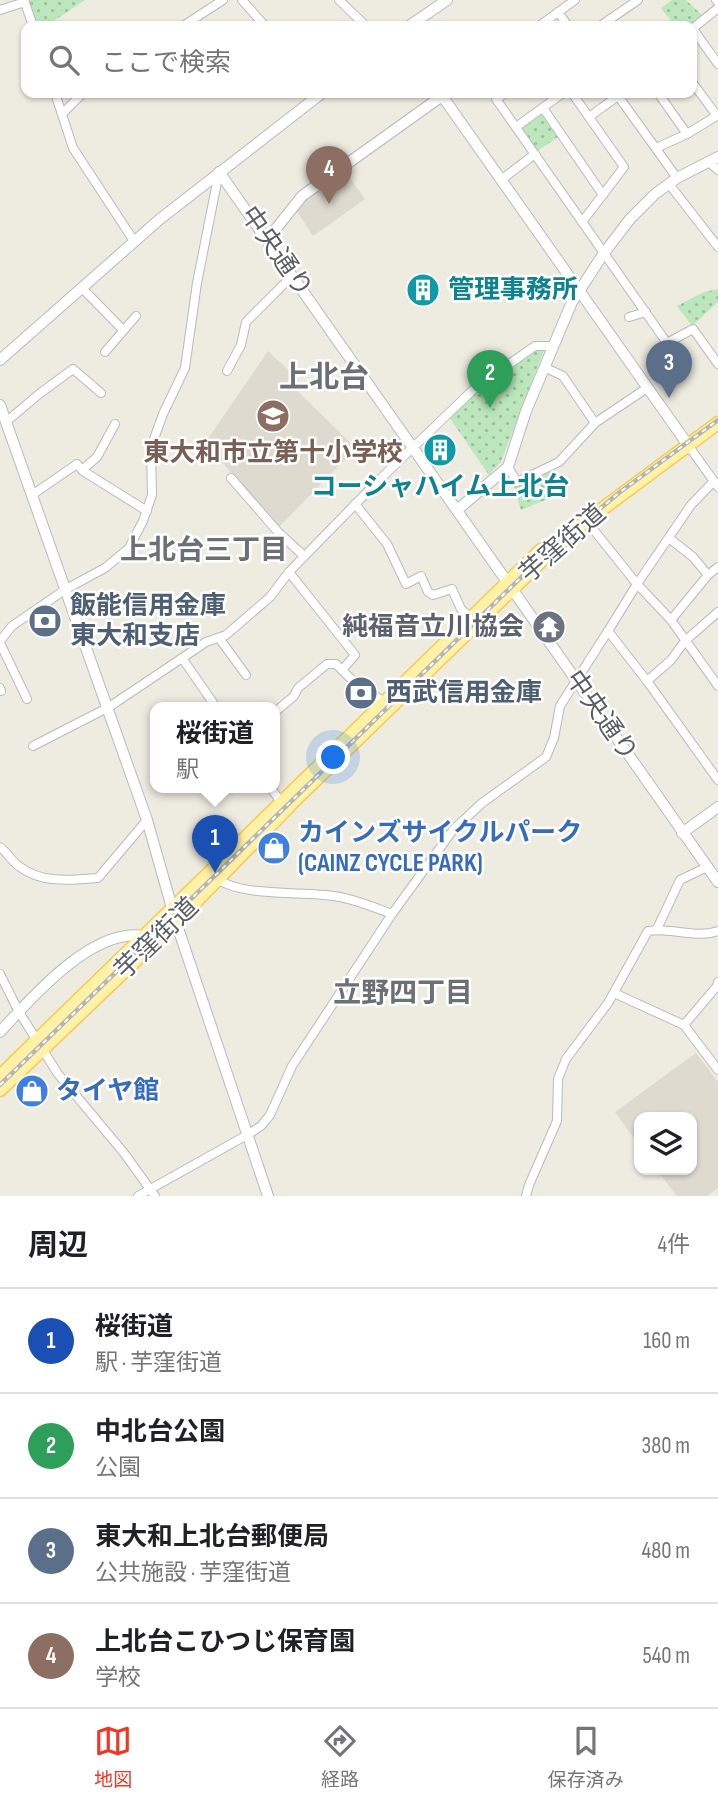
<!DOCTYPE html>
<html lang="ja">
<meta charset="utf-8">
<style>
body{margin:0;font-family:"Sofia Sans Condensed","Noto Sans JP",sans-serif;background:#f6f6f6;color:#202124}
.controls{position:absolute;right:21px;bottom:21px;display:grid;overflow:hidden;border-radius:14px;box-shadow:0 2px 5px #0004}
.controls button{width:63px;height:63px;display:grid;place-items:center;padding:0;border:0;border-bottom:2px solid #e0e0e0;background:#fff;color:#202124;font:35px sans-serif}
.you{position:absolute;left:334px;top:758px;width:24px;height:24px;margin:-18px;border:5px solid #fff;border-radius:50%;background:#1a73e8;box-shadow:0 0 0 10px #1a73e833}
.badge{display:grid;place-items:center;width:46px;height:46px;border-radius:50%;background:#f03725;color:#fff;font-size:23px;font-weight:700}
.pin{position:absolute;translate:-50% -58px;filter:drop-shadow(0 2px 4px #0008)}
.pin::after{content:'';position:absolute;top:37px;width:24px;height:21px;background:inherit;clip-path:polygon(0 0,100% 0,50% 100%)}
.popup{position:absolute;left:150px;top:702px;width:130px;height:91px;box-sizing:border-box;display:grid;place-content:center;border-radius:14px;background:#fff;filter:drop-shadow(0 2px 5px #0005);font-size:23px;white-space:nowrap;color:#757577}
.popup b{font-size:26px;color:#202124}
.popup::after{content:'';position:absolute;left:50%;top:100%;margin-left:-14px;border:14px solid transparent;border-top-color:#fff}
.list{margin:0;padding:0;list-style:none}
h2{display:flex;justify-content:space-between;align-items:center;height:91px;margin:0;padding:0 28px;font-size:30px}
h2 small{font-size:23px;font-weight:400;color:#757577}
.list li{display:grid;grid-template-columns:46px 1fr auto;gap:21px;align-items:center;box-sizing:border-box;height:105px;padding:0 28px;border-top:2px solid #e0e0e0}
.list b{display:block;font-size:26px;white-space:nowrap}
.list p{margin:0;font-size:23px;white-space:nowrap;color:#757577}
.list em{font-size:23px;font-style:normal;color:#757577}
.icon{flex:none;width:38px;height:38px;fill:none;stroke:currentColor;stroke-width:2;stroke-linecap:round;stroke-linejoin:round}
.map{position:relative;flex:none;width:718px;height:1196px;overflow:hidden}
.search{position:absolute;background:#fff;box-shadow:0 2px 5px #0004;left:21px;right:21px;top:21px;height:77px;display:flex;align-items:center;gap:18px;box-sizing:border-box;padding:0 24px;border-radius:14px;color:#757577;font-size:26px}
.sheet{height:511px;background:#fff}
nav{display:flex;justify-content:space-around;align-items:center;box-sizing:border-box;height:98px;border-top:2px solid #e0e0e0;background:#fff;font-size:19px;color:#757577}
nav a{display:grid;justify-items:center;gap:4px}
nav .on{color:#f03725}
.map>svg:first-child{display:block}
.education{fill:#dedad0}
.park{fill:url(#park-dots)}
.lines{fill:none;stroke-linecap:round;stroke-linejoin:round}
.minor-casing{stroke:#b7babf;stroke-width:10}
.tertiary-casing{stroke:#b7babf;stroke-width:12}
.primary-casing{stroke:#f7ca51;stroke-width:15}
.minor{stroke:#fff;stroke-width:8}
.tertiary{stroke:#fff;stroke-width:10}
.primary{stroke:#fff1a5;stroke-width:12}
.rail-casing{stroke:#b3b4b4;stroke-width:4.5}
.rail{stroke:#fff;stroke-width:2;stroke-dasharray:5;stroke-linecap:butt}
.labels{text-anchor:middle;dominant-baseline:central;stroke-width:5;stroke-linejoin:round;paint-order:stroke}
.street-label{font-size:26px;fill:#5a5e63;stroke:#fff}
.culture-label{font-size:26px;font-weight:bold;fill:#0d838f;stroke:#fff;text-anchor:start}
.education-label{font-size:26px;font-weight:bold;fill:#785e54;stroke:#fff}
.service-label{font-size:26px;font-weight:bold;fill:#4e5e75;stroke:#fff;text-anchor:start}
.worship-label{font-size:26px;font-weight:bold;fill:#5b616d;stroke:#fff;text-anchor:end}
.shop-label{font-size:26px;font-weight:bold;fill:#366cbe;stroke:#fff;text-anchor:start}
.neighbourhood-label{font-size:28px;font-weight:bold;fill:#6b7075;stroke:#fff}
.quarter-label{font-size:30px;font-weight:bold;fill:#6b7075;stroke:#fff}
</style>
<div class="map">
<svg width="718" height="1196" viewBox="0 0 718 1196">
<defs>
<pattern id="park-dots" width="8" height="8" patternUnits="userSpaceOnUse" patternTransform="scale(1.75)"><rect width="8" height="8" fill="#bce7bd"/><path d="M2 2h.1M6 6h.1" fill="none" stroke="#9cbe9d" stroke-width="1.8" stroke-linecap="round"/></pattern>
</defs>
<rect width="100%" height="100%" fill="#eeebe1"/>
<g class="education">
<polygon points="344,170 365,199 313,236 296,210 304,198"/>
<polygon points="268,351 299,380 295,389 356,448 279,527 205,443"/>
<polygon points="696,1053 718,1082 718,1188 707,1196 677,1196 657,1170 692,1170 692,1117 639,1117 639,1145 615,1112"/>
</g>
<g class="park">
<polygon points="28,0 85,0 46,26 36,26"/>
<polygon points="672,0 686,0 703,16 690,26 675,26 661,8"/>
<polygon points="542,111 560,136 537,151 520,127"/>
<polygon points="718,289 718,302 692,326 677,306 704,292"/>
<polygon points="538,348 544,350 501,462 489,475 449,417 479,390"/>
<polygon points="554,469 565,492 521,510 514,486"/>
</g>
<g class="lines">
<defs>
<g id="minor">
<polyline points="24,0 33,26"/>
<polyline points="242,0 265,26"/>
<polyline points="339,0 366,26"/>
<polyline points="716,0 718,2"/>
<polyline points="0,10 25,2"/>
<polyline points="558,12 568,26"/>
<polyline points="183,26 223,0"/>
<polyline points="539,26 575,0"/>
<polyline points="600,26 638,0"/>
<polyline points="692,29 718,8"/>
<polyline points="693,29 718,64"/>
<polyline points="692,82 717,116"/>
<polyline points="55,93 73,148 134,241"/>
<polyline points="506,93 496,99 667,343 693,329 718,364"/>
<polyline points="572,93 624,167 582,222"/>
<polyline points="616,93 677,178"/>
<polyline points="658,93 687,134"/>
<polyline points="543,108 603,195"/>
<polyline points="62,114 83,93"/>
<polyline points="589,117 618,96"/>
<polyline points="516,127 563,93"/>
<polyline points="656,148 687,134 718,115"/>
<polyline points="710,163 718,170"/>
<polyline points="501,180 535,154"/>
<polyline points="669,184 718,247"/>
<polyline points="82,288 123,330"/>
<polyline points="629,317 646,312"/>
<polyline points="105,352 136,316"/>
<polyline points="544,367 563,376 595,423"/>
<polyline points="227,371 241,345 246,322 292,276"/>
<polyline points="6,422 39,394 73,369 101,393"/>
<polyline points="688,445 718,487"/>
<polyline points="508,467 517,482 559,462 595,423 647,388"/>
<polyline points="82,470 97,457 115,424"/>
<polyline points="231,478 278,532 304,556"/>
<polyline points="32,495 77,464 83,471 147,511"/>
<polyline points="355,504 387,544 406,584 421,576 428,592 433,595 452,589 461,609 470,617"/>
<polyline points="593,529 637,584 691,505 714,481"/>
<polyline points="669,538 693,557 708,575 671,620 637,584 608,631 647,681 718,780"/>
<polyline points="289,572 355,655 342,670"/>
<polyline points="708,575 718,567"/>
<polyline points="671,620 718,686"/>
<polyline points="219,638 246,675"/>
<polyline points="0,641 12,626 66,589 105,568 129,548 143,521 152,495 151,450 155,436 163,414 185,368 197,283 219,172"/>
<polyline points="0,643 27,699"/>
<polyline points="182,658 216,707"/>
<polyline points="647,681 671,660 685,641 718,612"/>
<polyline points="0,688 1,691"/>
<polyline points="274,713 294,696 298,688 327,664 336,664 350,678 384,702"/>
<polyline points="33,746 109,707 206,642 226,635 270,597 289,572 377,482 476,387 535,346 552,346"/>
<polyline points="270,787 281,802"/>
<path d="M 0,847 C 7,852 12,862 20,867 C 43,884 71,880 98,878 L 147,820"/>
<path d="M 217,879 C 243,897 301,891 334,896 C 355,899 373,907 392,914"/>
<polyline points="657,929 680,880 707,867"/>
<polyline points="0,974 19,1012 58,1074 124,1153 155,1196"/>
<polyline points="718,982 717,986 684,1025 718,1070"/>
<polyline points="614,993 684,1025"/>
<polyline points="138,1196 247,1135 261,1126 270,1115 292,1066 392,914 453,830 482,803 546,757 554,738 560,706 608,631"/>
<path d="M 526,1196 L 529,1185 L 557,1121 L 558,1079 L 566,1059 L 608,1003 L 648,931 C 671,927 696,939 718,931"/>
</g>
<g id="tertiary">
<polyline points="409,26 447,0"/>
<polyline points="440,93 688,445"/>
<polyline points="219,172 718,882"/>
<polyline points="267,240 302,196 442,96"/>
<polyline points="0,360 160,219 322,93"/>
<polyline points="0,405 147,820 176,922 268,1196"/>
<polyline points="457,510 508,467 526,411 572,302 604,253 630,219 655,194 677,178 718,157"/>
<polyline points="682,833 718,807"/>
<path d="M 0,1032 C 32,997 92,928 143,936"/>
</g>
<g id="primary">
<polyline points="0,1076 541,550"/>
<polyline points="0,1090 176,922 297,798 563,540 586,521 718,423"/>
</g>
</defs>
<use href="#minor" class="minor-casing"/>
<use href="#tertiary" class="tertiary-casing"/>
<use href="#primary" class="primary-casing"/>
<use href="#minor" class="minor"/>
<use href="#tertiary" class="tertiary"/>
<use href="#primary" class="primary"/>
<defs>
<polyline id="rail" points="0,1085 542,557 620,492 718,420"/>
</defs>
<use href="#rail" class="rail-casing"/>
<use href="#rail" class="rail"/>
</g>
<defs>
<symbol id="building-disc" viewBox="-11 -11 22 22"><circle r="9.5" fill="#0f9aa8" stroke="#fff"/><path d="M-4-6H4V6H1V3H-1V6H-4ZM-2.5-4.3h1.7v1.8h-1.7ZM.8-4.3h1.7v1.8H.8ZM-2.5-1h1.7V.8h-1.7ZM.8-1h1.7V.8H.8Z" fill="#fff"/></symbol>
<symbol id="school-disc" viewBox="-11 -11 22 22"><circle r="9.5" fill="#8d6e63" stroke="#fff"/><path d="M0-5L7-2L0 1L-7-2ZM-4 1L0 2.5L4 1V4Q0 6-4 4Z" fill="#fff"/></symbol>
<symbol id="bank-disc" viewBox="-11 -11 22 22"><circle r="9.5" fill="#5c6f8a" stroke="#fff"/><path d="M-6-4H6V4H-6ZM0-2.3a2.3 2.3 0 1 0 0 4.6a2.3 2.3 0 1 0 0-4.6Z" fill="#fff"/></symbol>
<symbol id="temple-disc" viewBox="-11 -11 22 22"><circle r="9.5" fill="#6b7280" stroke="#fff"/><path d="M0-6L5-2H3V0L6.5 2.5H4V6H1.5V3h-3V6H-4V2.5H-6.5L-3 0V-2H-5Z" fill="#fff"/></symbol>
<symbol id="shop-disc" viewBox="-11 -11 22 22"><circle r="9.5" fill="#3f7fe0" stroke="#fff"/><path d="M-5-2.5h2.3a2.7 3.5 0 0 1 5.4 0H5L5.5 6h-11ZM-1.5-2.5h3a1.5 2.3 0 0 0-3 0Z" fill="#fff"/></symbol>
</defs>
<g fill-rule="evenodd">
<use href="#building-disc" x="404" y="271" width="38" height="38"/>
<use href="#school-disc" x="254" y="397" width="38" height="38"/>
<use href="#building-disc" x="421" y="431" width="38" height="38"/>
<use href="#bank-disc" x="26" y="602" width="38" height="38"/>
<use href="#temple-disc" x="530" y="608" width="38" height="38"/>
<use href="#bank-disc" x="342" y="674" width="38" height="38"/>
<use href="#shop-disc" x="255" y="829" width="38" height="38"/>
<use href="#shop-disc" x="13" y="1072" width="38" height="38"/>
</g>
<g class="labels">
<g class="street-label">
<text transform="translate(276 252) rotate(55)">中央通り</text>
<text transform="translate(563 544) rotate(-41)">芋窪街道</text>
<text transform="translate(601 716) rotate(55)">中央通り</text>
<text transform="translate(157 939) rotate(-44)">芋窪街道</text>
</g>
<g class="culture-label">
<text x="448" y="290">管理事務所</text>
<text x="440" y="487" text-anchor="middle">コーシャハイム上北台</text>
</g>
<g class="education-label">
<text x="273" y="453">東大和市立第十小学校</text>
</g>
<g class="service-label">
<text x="70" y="606">飯能信用金庫<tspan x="70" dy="30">東大和支店</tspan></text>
<text x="386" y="693">西武信用金庫</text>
</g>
<g class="worship-label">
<text x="524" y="627">純福音立川協会</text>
</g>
<g class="shop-label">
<text x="298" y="833">カインズサイクルパーク<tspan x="298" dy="30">(CAINZ CYCLE PARK)</tspan></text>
<text x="56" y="1091">タイヤ館</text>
</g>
<g class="neighbourhood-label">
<text x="204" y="550">上北台三丁目</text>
<text x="403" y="993">立野四丁目</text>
</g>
<g class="quarter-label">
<text x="324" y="378">上北台</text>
</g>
</g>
</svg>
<div class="controls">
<button><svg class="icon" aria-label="layers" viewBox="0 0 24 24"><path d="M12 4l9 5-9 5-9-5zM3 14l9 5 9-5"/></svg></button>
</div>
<div class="you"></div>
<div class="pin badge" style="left:215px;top:873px;background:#1a4fb4">1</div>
<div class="popup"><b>桜街道</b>駅</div>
<div class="pin badge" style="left:490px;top:408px;background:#2e9e5b">2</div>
<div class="pin badge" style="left:669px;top:398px;background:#5c6f8a">3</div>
<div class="pin badge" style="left:329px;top:204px;background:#8d6e63">4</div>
<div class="search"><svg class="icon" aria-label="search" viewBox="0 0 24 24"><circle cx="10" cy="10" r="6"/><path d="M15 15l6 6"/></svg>ここで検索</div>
</div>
<section class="sheet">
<h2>周辺<small>4件</small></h2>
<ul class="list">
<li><span class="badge" style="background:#1a4fb4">1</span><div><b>桜街道</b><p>駅 · 芋窪街道</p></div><em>160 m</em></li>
<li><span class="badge" style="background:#2e9e5b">2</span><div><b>中北台公園</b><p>公園</p></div><em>380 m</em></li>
<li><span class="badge" style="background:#5c6f8a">3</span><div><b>東大和上北台郵便局</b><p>公共施設 · 芋窪街道</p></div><em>480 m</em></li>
<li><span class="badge" style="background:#8d6e63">4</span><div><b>上北台こひつじ保育園</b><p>学校</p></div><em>540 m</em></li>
</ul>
</section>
<nav>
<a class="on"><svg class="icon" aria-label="map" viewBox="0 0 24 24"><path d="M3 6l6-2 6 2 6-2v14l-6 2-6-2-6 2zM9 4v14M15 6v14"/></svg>地図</a>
<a><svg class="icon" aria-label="directions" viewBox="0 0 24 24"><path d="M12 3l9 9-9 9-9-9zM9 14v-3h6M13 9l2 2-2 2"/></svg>経路</a>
<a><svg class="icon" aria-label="saved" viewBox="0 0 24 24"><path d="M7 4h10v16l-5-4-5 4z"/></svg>保存済み</a>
</nav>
